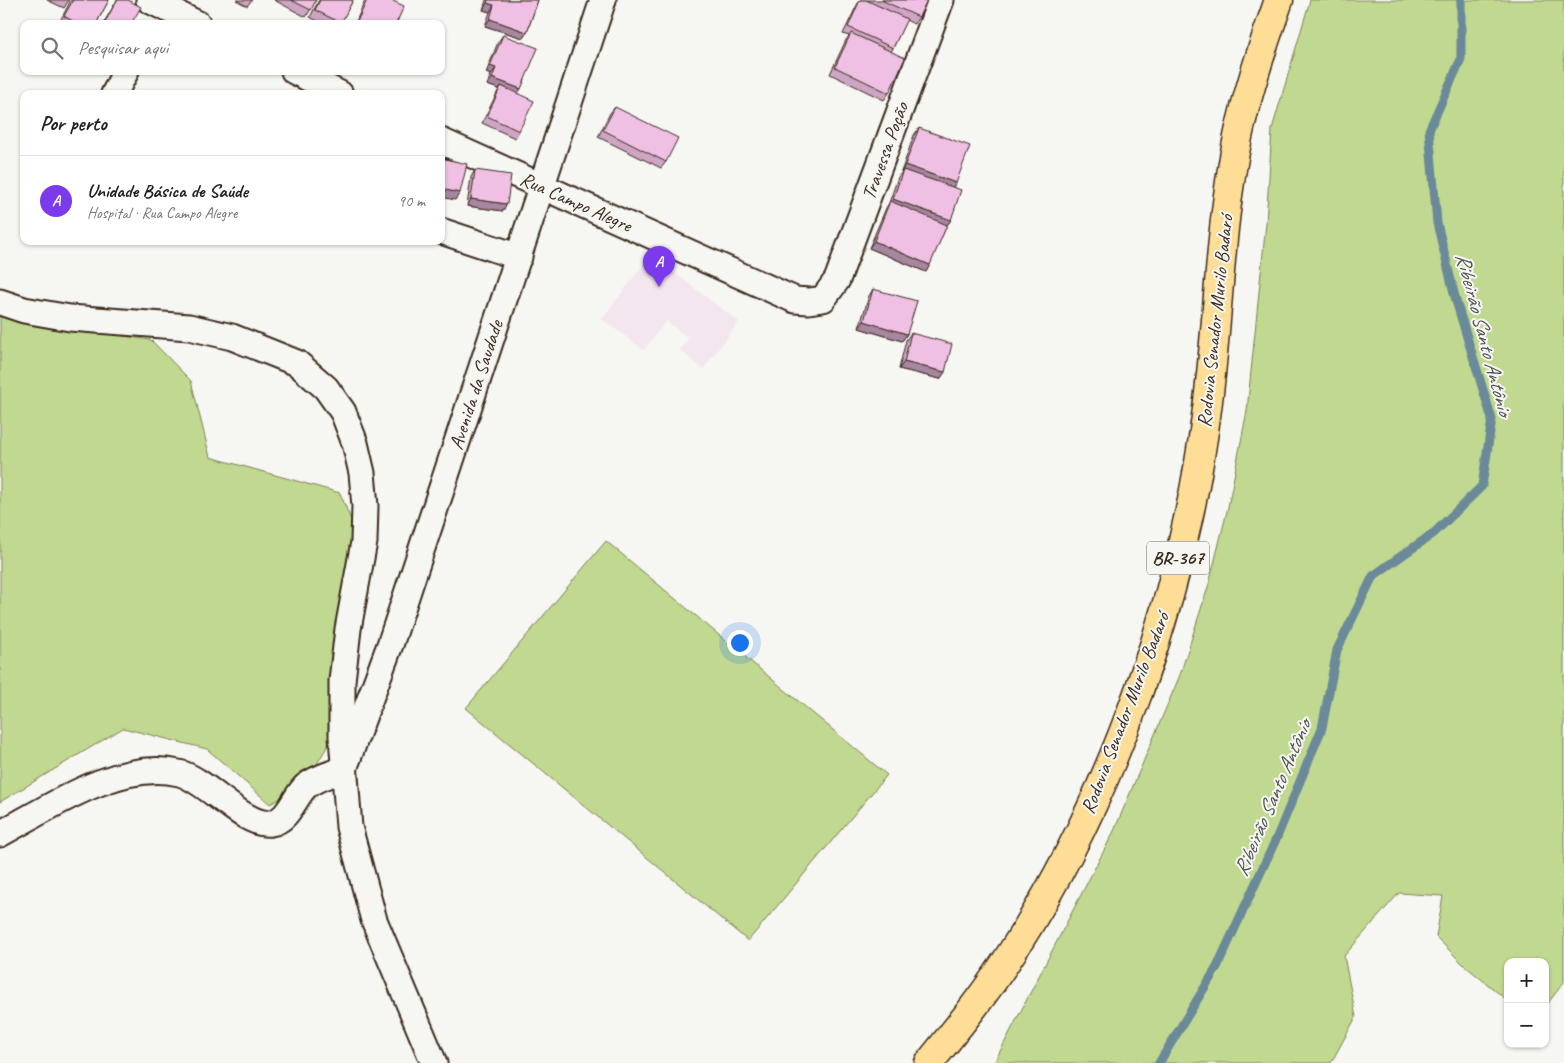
<!DOCTYPE html>
<html lang="pt">
<meta charset="utf-8">
<style>
body{margin:0;font-family:Caveat,sans-serif;background:#f2f2f2;color:#202124}
.controls{position:absolute;right:15px;bottom:15px;display:grid;overflow:hidden;border-radius:10px;box-shadow:0 1px 4px #0004}
.controls button{width:45px;height:45px;display:grid;place-items:center;padding:0;border:0;border-bottom:1px solid #e0e0e0;background:#fff;color:#202124;font:25px sans-serif}
.you{position:absolute;left:739px;top:642px;width:18px;height:18px;margin:-12px;border:4px solid #fff;border-radius:50%;background:#1a73e8;box-shadow:0 0 0 8px #1a73e833}
.badge{display:grid;place-items:center;width:32px;height:32px;border-radius:50%;background:#7c3aed;color:#fff;font-size:16px;font-weight:700}
.pin{position:absolute;translate:-50% -41px;filter:drop-shadow(0 1px 2px #0008)}
.pin::after{content:'';position:absolute;top:26px;width:18px;height:15px;background:inherit;clip-path:polygon(0 0,100% 0,50% 100%)}
.list{margin:0;padding:0;list-style:none}
h2{display:flex;justify-content:space-between;align-items:center;height:65px;margin:0;padding:0 20px;font-size:21px}
h2 small{font-size:16px;font-weight:400;color:#757577}
.list li{display:grid;grid-template-columns:32px 1fr auto;gap:15px;align-items:center;box-sizing:border-box;height:90px;padding:0 20px;border-top:1px solid #e0e0e0}
.list b{display:block;font-size:19px;white-space:nowrap}
.list p{margin:0;font-size:16px;white-space:nowrap;color:#757577}
.list em{font-size:16px;font-style:normal;color:#757577}
.icon{flex:none;width:28px;height:28px;fill:none;stroke:currentColor;stroke-width:2;stroke-linecap:round;stroke-linejoin:round}
.map{position:relative;flex:none;width:1564px;height:1063px;overflow:hidden}
.search{position:absolute;background:#fff;box-shadow:0 1px 4px #0004;left:20px;top:20px;width:425px;height:55px;display:flex;align-items:center;gap:12px;box-sizing:border-box;padding:0 18px;border-radius:10px;color:#757577;font-size:19px}
.panel{position:absolute;background:#fff;box-shadow:0 1px 4px #0004;left:20px;top:90px;width:425px;height:155px;border-radius:10px}
.map>svg:first-child{display:block}
.built{fill:#f4e6ee}
.green{fill:#c0d88f;stroke:#7e8156}
.lines{fill:none;stroke-linecap:round;stroke-linejoin:round}
.stream{stroke:#6b8a9a;stroke-width:9}
.minor-casing{stroke:#3b2a1e;stroke-width:29}
.primary-casing{stroke:#3b2a1e;stroke-width:31}
.minor{stroke:#f6f6f2;stroke-width:25}
.primary{stroke:#fedd96;stroke-width:28}
.wall{fill:#cea5c3;stroke:#3b2a1e}
.shaded-wall{fill:#a7869f;stroke:#3b2a1e}
.building{fill:#efc0e3;stroke:#3b2a1e}
.labels{text-anchor:middle;dominant-baseline:central;stroke-width:4;stroke-linejoin:round;paint-order:stroke}
.shield{fill:#f6f6f2;stroke:#73675e;stroke-width:1}
.shield-label{font-size:19px;font-weight:bold;fill:#3b2a1e}
.street-label{font-size:20px;fill:#3b2a1e;stroke:#f6f6f2}
.water-label{font-size:21px;font-style:italic;fill:#4f5252;stroke:#f6f6f2}
</style>
<div class="map">
<svg width="1564" height="1063" viewBox="0 0 1564 1063">
<rect width="100%" height="100%" fill="#f6f6f2"/>
<filter id="ink" filterUnits="userSpaceOnUse"><feTurbulence type="fractalNoise" baseFrequency=".02" numOctaves="2"/><feDisplacementMap in="SourceGraphic" scale="10" xChannelSelector="R" yChannelSelector="G"/><feConvolveMatrix kernelMatrix="1 2 1 2 8 2 1 2 1" color-interpolation-filters="sRGB"/></filter>
<g filter="url(#ink)">
<polygon class="built" points="651,255 739,322 703,369 680,350 689,338 666,321 644,350 602,319"/>
<g class="green">
<polygon points="1310,0 1564,0 1564,982 1545,1007 1545,962 1508,962 1508,1001 1464,965 1436,937 1443,896 1399,893 1344,956 1356,1017 1331,1063 994,1063 1114,831 1180,675 1209,584 1228,507 1247,411 1266,223 1272,129"/>
<polygon points="0,313 21,321 151,340 191,381 210,457 340,493 358,537 334,631 331,740 314,769 294,792 270,804 207,749 123,728 0,802"/>
<polygon points="606,541 887,775 748,941 466,708"/>
</g>
<g class="lines">
<polyline class="stream" points="1159,1063 1217,967 1277,837 1322,728 1337,650 1373,576 1434,533 1482,486 1492,419 1456,301 1437,223 1429,130 1461,59 1461,0"/>
<defs>
<g id="minor">
<polyline points="149,0 198,24"/>
<polyline points="294,71 340,94"/>
<polyline points="114,94 126,71"/>
<polyline points="441,141 795,300 809,301 823,299 837,280 941,0"/>
<polyline points="441,231 519,257"/>
<polyline points="0,302 24,310 70,318 189,327 232,337 297,363 326,388 343,412 355,443 362,473 365,506 364,542 348,629 342,681 342,737 349,827 374,920 434,1063"/>
<path d="M 0,834 C 50,807 120,759 179,773 C 206,779 245,828 271,823 C 289,820 294,797 306,786 C 317,777 332,774 344,769 L 391,642 L 603,0"/>
</g>
<path id="primary" d="M 929,1063 C 959,1026 989,989 1014,949 C 1114,793 1184,592 1207,409 C 1219,319 1219,226 1238,137 C 1248,90 1263,45 1279,0"/>
</defs>
<use href="#minor" class="minor-casing"/>
<use href="#primary" class="primary-casing"/>
<use href="#minor" class="minor"/>
<use href="#primary" class="primary"/>
</g>
<g class="wall">
<polygon points="47,0 69,0 64,8"/>
<polygon points="71,0 109,0 96,24 60,24 59,23"/>
<polygon points="117,0 128,0 131,24 103,24"/>
<polygon points="236,0 252,0 247,6"/>
<polygon points="274,0 316,0 306,17"/>
<polygon points="319,0 353,0 340,24 323,24 310,17"/>
<polygon points="365,0 391,0 396,24 355,24"/>
<polygon points="486,0 538,0 527,32 523,38 485,26 490,12 483,10"/>
<polygon points="860,0 927,0 919,17 914,24 906,20 893,48 891,52 889,93 884,100 830,74 846,40 849,36 843,34 857,5"/>
<polygon points="503,35 518,94 519,131 515,138 482,123 499,89 487,85 491,75 486,73 498,42"/>
<polygon points="615,107 666,162 661,168 598,137 610,113"/>
<polygon points="919,128 956,183 953,187 951,220 947,225 926,272 869,248 886,208 889,203 898,177 902,172 901,172 914,135"/>
<polygon points="475,170 503,211 467,206 471,177"/>
<polygon points="873,289 907,334 902,341 859,328 869,296"/>
<polygon points="911,333 945,372 940,379 899,369 906,340"/>
</g>
<g class="shaded-wall">
<polygon points="487,3 494,5 490,12 483,10"/>
<polygon points="490,19 527,32 523,38 485,26"/>
<polygon points="490,66 496,68 491,75 486,73"/>
<polygon points="492,78 521,89 516,96 501,86 499,89 487,85"/>
<polygon points="905,165 956,183 951,190 903,170 902,172 901,172"/>
<polygon points="441,189 460,193 455,200 441,197"/>
<polygon points="471,199 507,204 503,211 467,206"/>
<polygon points="893,199 951,220 946,226 888,206"/>
<polygon points="874,241 930,265 926,272 869,248"/>
<polygon points="864,321 907,334 902,341 859,328"/>
<polygon points="904,362 945,372 940,379 899,369"/>
</g>
<g class="building">
<polygon points="73,0 109,0 96,24 78,24 64,16"/>
<polygon points="117,0 128,0 141,7 131,24 104,24"/>
<polygon points="291,0 316,0 311,10"/>
<polygon points="320,0 353,0 341,23 315,10"/>
<polygon points="367,0 391,0 404,6 396,24 356,24"/>
<polygon points="488,0 538,0 527,32 490,19 494,5 487,3"/>
<polygon points="860,0 866,0 907,19 893,48 848,27"/>
<polygon points="881,0 927,0 919,17"/>
<polygon points="851,33 905,58 889,93 835,67"/>
<polygon points="503,35 538,48 521,89 492,78 496,68 490,66"/>
<polygon points="501,86 534,101 519,131 487,116"/>
<polygon points="615,107 678,138 666,162 603,130"/>
<polygon points="919,128 970,146 956,183 905,165"/>
<polygon points="441,158 467,164 460,193 441,189"/>
<polygon points="475,170 511,175 507,204 471,199"/>
<polygon points="903,170 961,190 951,220 893,199"/>
<polygon points="890,201 947,225 930,265 874,241"/>
<polygon points="873,289 917,301 907,334 864,321"/>
<polygon points="911,333 952,344 945,372 904,362"/>
</g>
</g>
<g class="labels">
<rect class="shield" x="1147" y="541.5" width="62" height="33" rx="4"/>
<g class="shield-label">
<text x="1178" y="558">BR-367</text>
</g>
<g class="street-label">
<text transform="translate(885 151) rotate(-70)">Travessa Poção</text>
<text transform="translate(576 202) rotate(24)">Rua Campo Alegre</text>
<text transform="translate(1215 321) rotate(-84)">Rodovia Senador Murilo Badaró</text>
<text transform="translate(476 385) rotate(-72)">Avenida da Saudade</text>
<text transform="translate(1125 713) rotate(-69)">Rodovia Senador Murilo Badaró</text>
</g>
<g class="water-label">
<text transform="translate(1484 334) rotate(75)">Ribeirão Santo Antônio</text>
<text transform="translate(1272 798) rotate(-67)">Ribeirão Santo Antônio</text>
</g>
</g>
</svg>
<div class="controls">
<button>+</button>
<button>−</button>
</div>
<div class="you"></div>
<div class="pin badge" style="left:659px;top:287px">A</div>
<div class="search"><svg class="icon" aria-label="search" viewBox="0 0 24 24"><circle cx="10" cy="10" r="6"/><path d="M15 15l6 6"/></svg>Pesquisar aqui</div>
<section class="panel">
<h2>Por perto<small></small></h2>
<ul class="list">
<li><span class="badge">A</span><div><b>Unidade Básica de Saúde</b><p>Hospital · Rua Campo Alegre</p></div><em>90 m</em></li>
</ul>
</section>
</div>
